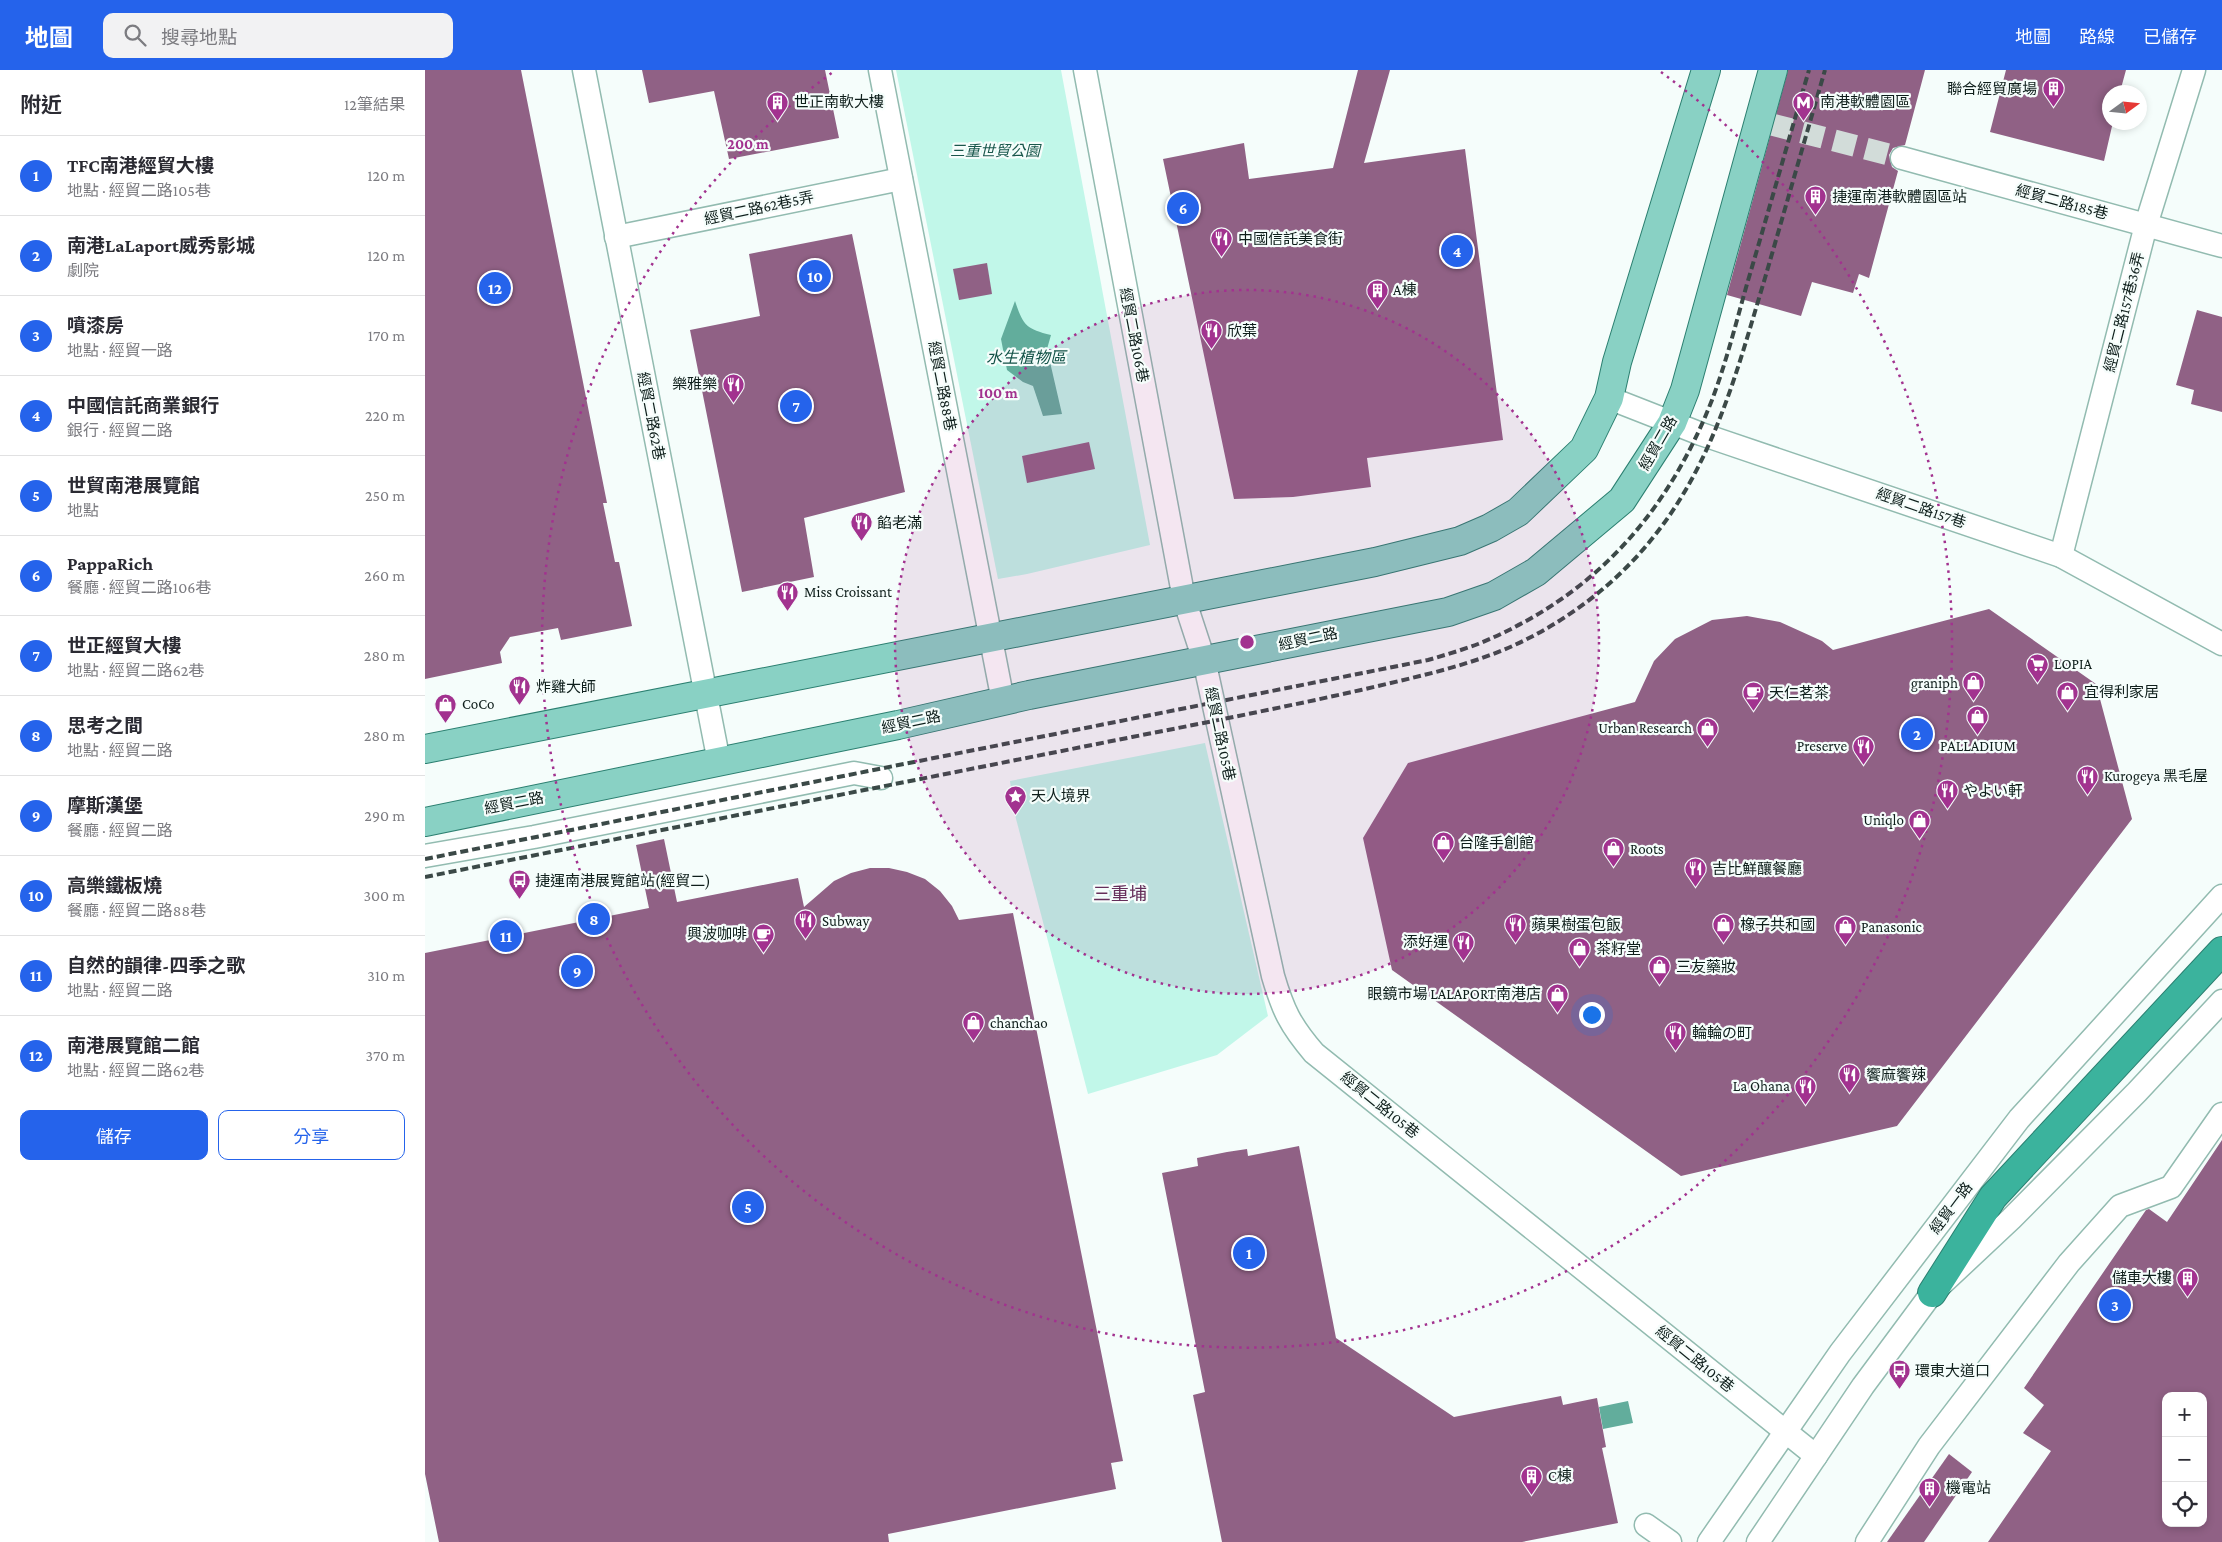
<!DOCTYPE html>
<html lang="zh-TW">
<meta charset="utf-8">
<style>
body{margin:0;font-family:"Crimson Pro","Noto Sans TC","Noto Sans JP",serif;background:#f2f2f3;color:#2b2b33}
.controls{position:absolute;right:15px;bottom:15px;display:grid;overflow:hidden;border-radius:10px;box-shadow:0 2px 8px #0003}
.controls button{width:45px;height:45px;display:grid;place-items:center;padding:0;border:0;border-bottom:1px solid #e1e1e2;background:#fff;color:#2b2b33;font:25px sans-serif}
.compass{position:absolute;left:1677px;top:15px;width:45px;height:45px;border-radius:50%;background:#fff;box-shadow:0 2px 8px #0003;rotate:75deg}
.you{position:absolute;left:1166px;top:944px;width:18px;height:18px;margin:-12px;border:4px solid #fff;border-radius:50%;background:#1a73e8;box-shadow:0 0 0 8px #1a73e833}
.badge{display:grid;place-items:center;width:32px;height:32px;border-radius:50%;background:#2563eb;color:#fff;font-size:16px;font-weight:700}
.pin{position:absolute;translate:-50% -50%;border:2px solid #fff;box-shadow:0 1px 5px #0006}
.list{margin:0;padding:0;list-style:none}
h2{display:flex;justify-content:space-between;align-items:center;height:65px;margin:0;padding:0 20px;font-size:21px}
h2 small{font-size:16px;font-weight:400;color:#7c7c81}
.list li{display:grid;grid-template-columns:32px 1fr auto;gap:15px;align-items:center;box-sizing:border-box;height:80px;padding:0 20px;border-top:1px solid #e1e1e2}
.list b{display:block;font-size:19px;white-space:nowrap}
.list p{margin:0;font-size:16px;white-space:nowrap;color:#7c7c81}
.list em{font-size:16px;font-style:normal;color:#7c7c81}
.actions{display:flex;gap:10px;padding:15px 20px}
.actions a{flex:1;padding:11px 0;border:1px solid #2563eb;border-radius:10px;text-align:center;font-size:18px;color:#2563eb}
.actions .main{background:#2563eb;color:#fff}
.icon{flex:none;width:28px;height:28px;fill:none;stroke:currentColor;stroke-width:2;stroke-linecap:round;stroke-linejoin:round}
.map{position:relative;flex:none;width:1797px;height:1472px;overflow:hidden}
header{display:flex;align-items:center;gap:30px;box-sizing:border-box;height:70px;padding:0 25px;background:#2563eb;color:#fff}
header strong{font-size:24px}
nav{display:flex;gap:28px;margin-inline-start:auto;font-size:18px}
.search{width:350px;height:45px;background:#f2f2f3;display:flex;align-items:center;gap:12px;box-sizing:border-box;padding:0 18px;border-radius:10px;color:#7c7c81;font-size:19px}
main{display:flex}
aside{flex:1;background:#fff}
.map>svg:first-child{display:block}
.green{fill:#c1f7e9}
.water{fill:#62ad9c}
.building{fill:#906185;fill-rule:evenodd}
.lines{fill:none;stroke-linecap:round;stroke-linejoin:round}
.minor-tunnel{stroke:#d2dcd9;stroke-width:22;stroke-dasharray:22 11;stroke-linecap:butt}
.minor-casing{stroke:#92bbb0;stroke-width:25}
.major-casing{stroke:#2b7f70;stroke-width:30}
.highway-casing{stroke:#2b7f70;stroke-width:30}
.minor{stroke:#fff;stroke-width:22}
.major{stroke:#89d1c4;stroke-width:28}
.highway{stroke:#3bb39d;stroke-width:28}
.rail{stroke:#3b4947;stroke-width:4;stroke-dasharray:8 4;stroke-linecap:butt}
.ring{fill:none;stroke:#a2328f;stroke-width:2.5;stroke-dasharray:2.5 5}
.labels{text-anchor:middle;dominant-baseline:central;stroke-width:4.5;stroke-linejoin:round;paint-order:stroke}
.poi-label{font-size:15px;fill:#0e1e1b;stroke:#f5fdfb;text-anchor:start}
.park-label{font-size:15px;font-style:italic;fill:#19574c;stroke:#f5fdfb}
.street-label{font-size:15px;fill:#0e1e1b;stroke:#f5fdfb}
.water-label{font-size:16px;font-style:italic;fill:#125247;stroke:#f5fdfb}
.quarter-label{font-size:18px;fill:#652e5a;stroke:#f5fdfb}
.centre{fill:#a2328f;stroke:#f5fdfb;stroke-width:2.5}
.ring-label{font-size:15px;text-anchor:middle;font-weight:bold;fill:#a2328f;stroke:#f5fdfb;stroke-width:4.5;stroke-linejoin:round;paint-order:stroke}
</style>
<header>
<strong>地圖</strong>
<div class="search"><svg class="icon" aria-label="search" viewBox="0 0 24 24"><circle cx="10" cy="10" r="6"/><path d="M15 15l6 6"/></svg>搜尋地點</div>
<nav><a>地圖</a><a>路線</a><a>已儲存</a></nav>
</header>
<main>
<aside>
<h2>附近<small>12筆結果</small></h2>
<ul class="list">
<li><span class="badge">1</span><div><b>TFC南港經貿大樓</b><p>地點 · 經貿二路105巷</p></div><em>120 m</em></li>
<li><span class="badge">2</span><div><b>南港LaLaport威秀影城</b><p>劇院</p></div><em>120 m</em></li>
<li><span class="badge">3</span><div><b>噴漆房</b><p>地點 · 經貿一路</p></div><em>170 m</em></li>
<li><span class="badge">4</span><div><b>中國信託商業銀行</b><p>銀行 · 經貿二路</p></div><em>220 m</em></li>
<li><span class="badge">5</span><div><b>世貿南港展覽館</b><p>地點</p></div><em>250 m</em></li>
<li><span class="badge">6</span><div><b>PappaRich</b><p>餐廳 · 經貿二路106巷</p></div><em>260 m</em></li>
<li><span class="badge">7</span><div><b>世正經貿大樓</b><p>地點 · 經貿二路62巷</p></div><em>280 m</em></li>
<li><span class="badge">8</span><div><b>思考之間</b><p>地點 · 經貿二路</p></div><em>280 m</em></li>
<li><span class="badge">9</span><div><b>摩斯漢堡</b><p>餐廳 · 經貿二路</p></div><em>290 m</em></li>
<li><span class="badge">10</span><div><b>高樂鐵板燒</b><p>餐廳 · 經貿二路88巷</p></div><em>300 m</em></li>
<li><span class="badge">11</span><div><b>自然的韻律-四季之歌</b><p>地點 · 經貿二路</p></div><em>310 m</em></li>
<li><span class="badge">12</span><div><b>南港展覽館二館</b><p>地點 · 經貿二路62巷</p></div><em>370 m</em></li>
</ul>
<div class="actions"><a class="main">儲存</a><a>分享</a></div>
</aside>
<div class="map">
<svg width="1797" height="1472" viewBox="0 0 1797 1472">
<rect width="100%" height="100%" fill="#f5fdfb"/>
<g class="green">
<polygon points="471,0 636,0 725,475 602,504 573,509"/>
<polygon points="780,673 843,946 792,985 663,1024 590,745 585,711"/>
</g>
<g class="water">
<path d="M 590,231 C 598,255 601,259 626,265 L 622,279 L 637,344 L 618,346 L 608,316 L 598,312 L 582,300 L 576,269 Z"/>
<polygon points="1203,1331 1208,1353 1178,1359 1174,1337"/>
</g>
<g class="building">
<polygon points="0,0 96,0 182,433 178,433 190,492 194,492 207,556 136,570 133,558 85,567 75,582 77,593 0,609"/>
<polygon points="217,0 400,0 414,68 304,89 289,21 224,33"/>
<polygon points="933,0 965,0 939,93 1040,79 1078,370 942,388 946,417 868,427 809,429 738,89 819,73 824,109 908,98"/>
<polygon points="1363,0 1500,0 1480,75 1468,78 1464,85 1467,97 1473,101 1444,208 1434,204 1428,223 1387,212 1376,246 1302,225"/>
<polygon points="1581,0 1701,0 1695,22 1684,22 1684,52 1688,52 1679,91 1565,62"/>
<polygon points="427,164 480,422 379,448 389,507 317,522 265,260 335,246 324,184"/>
<polygon points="562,193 567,224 534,230 528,199"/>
<polygon points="1772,240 1797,247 1797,342 1766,334 1769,320 1751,315"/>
<polygon points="664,372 670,399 602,413 597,386"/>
<polygon points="1564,539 1671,614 1707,749 1472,1056 1256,1106 967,900 938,768 983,693 1210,632 1229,591 1250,569 1287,550 1322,546 1355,552 1397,571 1408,580"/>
<polygon points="239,769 252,832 373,808 379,837 409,811 426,803 445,798 464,798 482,802 500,809 515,821 527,836 534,850 588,843 698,1391 686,1393 691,1419 463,1464 464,1472 14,1472 0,1404 0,883 224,838 211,775"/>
<path d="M 1797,1070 L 1797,1472 L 1563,1472 L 1626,1381 L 1598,1363 L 1619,1335 L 1599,1318 L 1721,1140 L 1724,1139 L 1742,1152 ZM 1741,1326 L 1778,1326 L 1778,1453 L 1741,1453 Z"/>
<polygon points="874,1076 911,1268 1029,1347 1136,1326 1138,1335 1172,1328 1181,1377 1177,1378 1193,1453 1097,1472 797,1472 768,1325 780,1322 737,1103 773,1096 772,1088 802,1082 822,1079 823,1086"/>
<polygon points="1524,1384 1547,1402 1499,1472 1462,1472"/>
</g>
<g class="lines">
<polyline class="minor-tunnel" points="1345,54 1477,88"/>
<defs>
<g id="minor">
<polyline points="159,0 294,692"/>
<polyline points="455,0 578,631"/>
<path d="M 660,0 L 759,529 L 779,590 L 848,906 C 858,940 865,955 889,983 L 1391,1386"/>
<polyline points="1477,88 1797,176"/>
<polyline points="191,167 476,109"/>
<polyline points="1184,328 1276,364 1636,486 1797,574"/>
<polyline points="1636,486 1721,155 1769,0"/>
<polyline points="0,786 109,767 429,703 456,708"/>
<polyline points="1221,1455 1245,1472"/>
<polyline points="1284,1472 1415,1283 1594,1049 1797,826"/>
<polyline points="1333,1472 1438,1316 1507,1223 1586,1149 1712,1022 1797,931"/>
<polyline points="1442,1472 1504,1376 1644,1193 1695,1136 1746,1117 1797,1044"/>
</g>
<g id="major">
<polyline points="0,679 950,492 1035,471 1065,458 1093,442 1159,379 1184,328 1192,292 1281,0"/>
<polyline points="0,752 473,655 604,625 1023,542 1069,526 1111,502 1197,430 1247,353 1260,320 1348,0"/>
</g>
<polyline id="highway" points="1507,1223 1568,1127 1797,881"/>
</defs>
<use href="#minor" class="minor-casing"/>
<use href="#major" class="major-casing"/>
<use href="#highway" class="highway-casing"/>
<use href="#minor" class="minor"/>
<use href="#major" class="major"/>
<use href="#highway" class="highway"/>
<g class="rail">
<path d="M 0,789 L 1003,590 C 1020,585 1037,580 1053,574 C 1168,527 1242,445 1287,330 C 1301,293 1311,253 1322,214 C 1343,143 1363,72 1384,0"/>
<path d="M 0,807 C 236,760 471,714 707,667 C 784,652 860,637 936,620 C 986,608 1036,598 1083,578 C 1138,554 1189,516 1226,470 C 1289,393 1312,301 1340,208 C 1360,139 1380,69 1400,0"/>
</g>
</g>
<circle cx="822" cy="572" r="352" fill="#a2328f" fill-opacity=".12"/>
<g class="ring">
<circle cx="822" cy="572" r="352"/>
<path d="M1236 2A705 705 0 1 1 408 2"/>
</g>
<defs>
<symbol id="building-pin" viewBox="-11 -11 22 30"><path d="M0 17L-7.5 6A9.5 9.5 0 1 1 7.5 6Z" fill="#a2328f" stroke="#f5fdfb"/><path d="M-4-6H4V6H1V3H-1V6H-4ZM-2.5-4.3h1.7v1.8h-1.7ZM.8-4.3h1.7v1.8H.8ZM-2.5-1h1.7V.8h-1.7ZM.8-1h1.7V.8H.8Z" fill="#fff"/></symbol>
<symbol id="metro-pin" viewBox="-11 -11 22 30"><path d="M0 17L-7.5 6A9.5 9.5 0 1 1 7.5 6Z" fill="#a2328f" stroke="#f5fdfb"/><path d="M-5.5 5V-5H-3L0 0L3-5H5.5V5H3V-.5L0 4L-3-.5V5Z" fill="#fff"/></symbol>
<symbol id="restaurant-pin" viewBox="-11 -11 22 30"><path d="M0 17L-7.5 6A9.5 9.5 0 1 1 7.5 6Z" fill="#a2328f" stroke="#f5fdfb"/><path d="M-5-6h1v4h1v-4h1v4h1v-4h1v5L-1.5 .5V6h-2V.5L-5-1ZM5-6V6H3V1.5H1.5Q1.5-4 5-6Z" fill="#fff"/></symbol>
<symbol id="supermarket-pin" viewBox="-11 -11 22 30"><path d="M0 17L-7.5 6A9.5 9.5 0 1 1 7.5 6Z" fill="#a2328f" stroke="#f5fdfb"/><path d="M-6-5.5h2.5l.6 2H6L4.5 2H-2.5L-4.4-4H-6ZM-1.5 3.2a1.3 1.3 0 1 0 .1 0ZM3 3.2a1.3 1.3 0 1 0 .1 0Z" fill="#fff"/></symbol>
<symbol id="shop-pin" viewBox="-11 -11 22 30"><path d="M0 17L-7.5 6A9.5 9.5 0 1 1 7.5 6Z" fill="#a2328f" stroke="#f5fdfb"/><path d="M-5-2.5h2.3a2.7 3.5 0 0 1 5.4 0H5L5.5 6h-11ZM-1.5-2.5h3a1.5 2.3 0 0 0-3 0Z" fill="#fff"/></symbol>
<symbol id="cafe-pin" viewBox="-11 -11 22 30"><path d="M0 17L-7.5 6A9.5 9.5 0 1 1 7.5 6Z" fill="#a2328f" stroke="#f5fdfb"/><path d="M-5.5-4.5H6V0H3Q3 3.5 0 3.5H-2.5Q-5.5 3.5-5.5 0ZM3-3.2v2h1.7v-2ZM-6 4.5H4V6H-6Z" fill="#fff"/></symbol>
<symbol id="sight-pin" viewBox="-11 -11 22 30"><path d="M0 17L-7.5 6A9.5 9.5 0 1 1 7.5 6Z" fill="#a2328f" stroke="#f5fdfb"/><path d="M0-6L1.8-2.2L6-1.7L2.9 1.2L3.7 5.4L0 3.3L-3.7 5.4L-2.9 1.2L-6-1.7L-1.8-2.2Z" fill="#fff"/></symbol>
<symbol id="bus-pin" viewBox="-11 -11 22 30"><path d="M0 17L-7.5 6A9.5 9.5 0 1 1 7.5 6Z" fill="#a2328f" stroke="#f5fdfb"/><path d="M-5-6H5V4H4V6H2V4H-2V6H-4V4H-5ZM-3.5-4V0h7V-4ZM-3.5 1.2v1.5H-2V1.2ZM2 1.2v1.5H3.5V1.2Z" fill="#fff"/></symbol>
</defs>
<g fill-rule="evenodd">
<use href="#building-pin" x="1616" y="6" width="25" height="34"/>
<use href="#building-pin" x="340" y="20" width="25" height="34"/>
<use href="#metro-pin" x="1366" y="20" width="25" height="34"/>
<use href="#building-pin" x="1378" y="114" width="25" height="34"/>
<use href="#restaurant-pin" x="784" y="156" width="25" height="34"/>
<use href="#building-pin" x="940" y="208" width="25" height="34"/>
<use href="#restaurant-pin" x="774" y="248" width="25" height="34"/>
<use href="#restaurant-pin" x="296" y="302" width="25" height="34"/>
<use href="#restaurant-pin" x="424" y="440" width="25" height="34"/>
<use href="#restaurant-pin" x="350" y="510" width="25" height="34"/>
<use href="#supermarket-pin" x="1600" y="582" width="25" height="34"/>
<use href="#shop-pin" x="1536" y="600" width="25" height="34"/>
<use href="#restaurant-pin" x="82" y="604" width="25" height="34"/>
<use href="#shop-pin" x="1630" y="610" width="25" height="34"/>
<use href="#cafe-pin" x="1316" y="610" width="25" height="34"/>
<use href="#shop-pin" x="8" y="622" width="25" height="34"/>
<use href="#shop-pin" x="1540" y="634" width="25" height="34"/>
<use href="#shop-pin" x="1270" y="646" width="25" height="34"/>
<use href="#restaurant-pin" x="1426" y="664" width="25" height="34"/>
<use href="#restaurant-pin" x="1650" y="694" width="25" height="34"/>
<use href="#restaurant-pin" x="1510" y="708" width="25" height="34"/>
<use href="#sight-pin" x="578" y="714" width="25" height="34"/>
<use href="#shop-pin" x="1482" y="738" width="25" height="34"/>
<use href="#shop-pin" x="1006" y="760" width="25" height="34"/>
<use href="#shop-pin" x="1176" y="766" width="25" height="34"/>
<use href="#restaurant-pin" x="1258" y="786" width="25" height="34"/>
<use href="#bus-pin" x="82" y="798" width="25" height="34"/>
<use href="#restaurant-pin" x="368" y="838" width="25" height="34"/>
<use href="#restaurant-pin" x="1078" y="842" width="25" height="34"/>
<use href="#shop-pin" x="1286" y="842" width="25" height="34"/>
<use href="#shop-pin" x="1408" y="844" width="25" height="34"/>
<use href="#cafe-pin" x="326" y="852" width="25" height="34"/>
<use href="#restaurant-pin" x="1026" y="860" width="25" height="34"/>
<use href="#shop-pin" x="1142" y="866" width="25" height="34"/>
<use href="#shop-pin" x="1222" y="884" width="25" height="34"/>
<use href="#shop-pin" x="1120" y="912" width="25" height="34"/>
<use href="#shop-pin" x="536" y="940" width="25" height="34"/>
<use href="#restaurant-pin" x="1238" y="950" width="25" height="34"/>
<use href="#restaurant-pin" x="1412" y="992" width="25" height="34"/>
<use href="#restaurant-pin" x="1368" y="1004" width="25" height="34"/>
<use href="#building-pin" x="1750" y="1196" width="25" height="34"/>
<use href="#bus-pin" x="1462" y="1288" width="25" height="34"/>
<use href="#building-pin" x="1094" y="1394" width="25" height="34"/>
<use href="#building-pin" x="1492" y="1406" width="25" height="34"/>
</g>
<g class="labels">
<g class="poi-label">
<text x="1612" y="19" text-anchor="end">聯合經貿廣場</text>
<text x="369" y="32">世正南軟大樓</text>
<text x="1395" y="32">南港軟體園區</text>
<text x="1407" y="127">捷運南港軟體園區站</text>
<text x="813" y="169">中國信託美食街</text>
<text x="968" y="220">A棟</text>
<text x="802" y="261">欣葉</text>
<text x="292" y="314" text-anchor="end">樂雅樂</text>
<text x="452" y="453">餡老滿</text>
<text x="379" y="522">Miss Croissant</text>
<text x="1629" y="594">LOPIA</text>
<text x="1533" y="613" text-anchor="end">graniph</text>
<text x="111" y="617">炸雞大師</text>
<text x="1659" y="622">宜得利家居</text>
<text x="1344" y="623">天仁茗茶</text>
<text x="37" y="634">CoCo</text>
<text x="1267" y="658" text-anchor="end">Urban Research</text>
<text x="1422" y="676" text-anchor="end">Preserve</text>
<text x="1553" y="676" text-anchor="middle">PALLADIUM</text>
<text x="1679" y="706">Kurogeya 黑毛屋</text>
<text x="1538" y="721">やよい軒</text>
<text x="606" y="726">天人境界</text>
<text x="1479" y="750" text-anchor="end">Uniqlo</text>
<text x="1034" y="773">台隆手創館</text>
<text x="1205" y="779">Roots</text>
<text x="1287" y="799">吉比鮮釀餐廳</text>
<text x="110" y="811">捷運南港展覽館站(經貿二)</text>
<text x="397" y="851">Subway</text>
<text x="1106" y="855">蘋果樹蛋包飯</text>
<text x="1315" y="855">橡子共和國</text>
<text x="1436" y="857">Panasonic</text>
<text x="322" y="864" text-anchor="end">興波咖啡</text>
<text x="1023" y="872" text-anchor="end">添好運</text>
<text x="1171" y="879">茶籽堂</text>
<text x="1251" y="897">三友藥妝</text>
<text x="1116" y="924" text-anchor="end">眼鏡市場 LALAPORT南港店</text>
<text x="565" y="953">chanchao</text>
<text x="1267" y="963">輪輪の町</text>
<text x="1441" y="1005">饗麻饗辣</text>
<text x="1365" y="1016" text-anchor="end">La Ohana</text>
<text x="1747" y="1208" text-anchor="end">儲車大樓</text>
<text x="1490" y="1301">環東大道口</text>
<text x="1123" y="1406">C棟</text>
<text x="1521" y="1418">機電站</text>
</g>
<g class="park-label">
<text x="570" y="81">三重世貿公園</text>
</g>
<g class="street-label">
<text transform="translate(1637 132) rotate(15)">經貿二路185巷</text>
<text transform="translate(334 138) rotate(-12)">經貿二路62巷5弄</text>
<text transform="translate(1699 242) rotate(-76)">經貿二路157巷36弄</text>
<text transform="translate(709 265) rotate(79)">經貿二路106巷</text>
<text transform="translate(517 316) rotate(79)">經貿二路88巷</text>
<text transform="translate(226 346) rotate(79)">經貿二路62巷</text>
<text transform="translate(1233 373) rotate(-60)">經貿二路</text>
<text transform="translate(1496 438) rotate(19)">經貿二路157巷</text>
<text transform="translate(883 569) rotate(-12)">經貿二路</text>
<text transform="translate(486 652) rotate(-12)">經貿二路</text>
<text transform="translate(795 664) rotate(78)">經貿二路105巷</text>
<text transform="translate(89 733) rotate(-11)">經貿二路</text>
<text transform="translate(955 1035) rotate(39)">經貿二路105巷</text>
<text transform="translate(1526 1138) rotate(-53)">經貿一路</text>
<text transform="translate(1270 1289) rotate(39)">經貿二路105巷</text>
</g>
<g class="water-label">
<text x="601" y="287">水生植物區</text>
</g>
<g class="quarter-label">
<text x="695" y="824">三重埔</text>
</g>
</g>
<circle cx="822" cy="572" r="8" class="centre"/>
<g class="ring-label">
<text x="323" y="79">200 m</text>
<text x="573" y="328">100 m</text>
</g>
</svg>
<div class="controls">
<button>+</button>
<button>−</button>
<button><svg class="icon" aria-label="locate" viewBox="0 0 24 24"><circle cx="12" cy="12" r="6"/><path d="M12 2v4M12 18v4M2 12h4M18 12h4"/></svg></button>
</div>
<svg class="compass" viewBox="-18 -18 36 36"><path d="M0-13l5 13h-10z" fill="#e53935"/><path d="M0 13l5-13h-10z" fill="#7c7c81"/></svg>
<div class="you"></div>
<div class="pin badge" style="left:824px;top:1183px">1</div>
<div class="pin badge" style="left:1492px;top:664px">2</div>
<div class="pin badge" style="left:1690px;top:1235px">3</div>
<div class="pin badge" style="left:1032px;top:181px">4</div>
<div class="pin badge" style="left:323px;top:1137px">5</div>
<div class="pin badge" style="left:758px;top:138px">6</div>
<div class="pin badge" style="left:371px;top:336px">7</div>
<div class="pin badge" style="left:169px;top:849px">8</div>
<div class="pin badge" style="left:152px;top:901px">9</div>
<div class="pin badge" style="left:390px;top:206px">10</div>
<div class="pin badge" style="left:81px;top:866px">11</div>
<div class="pin badge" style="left:70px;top:218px">12</div>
</div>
</main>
